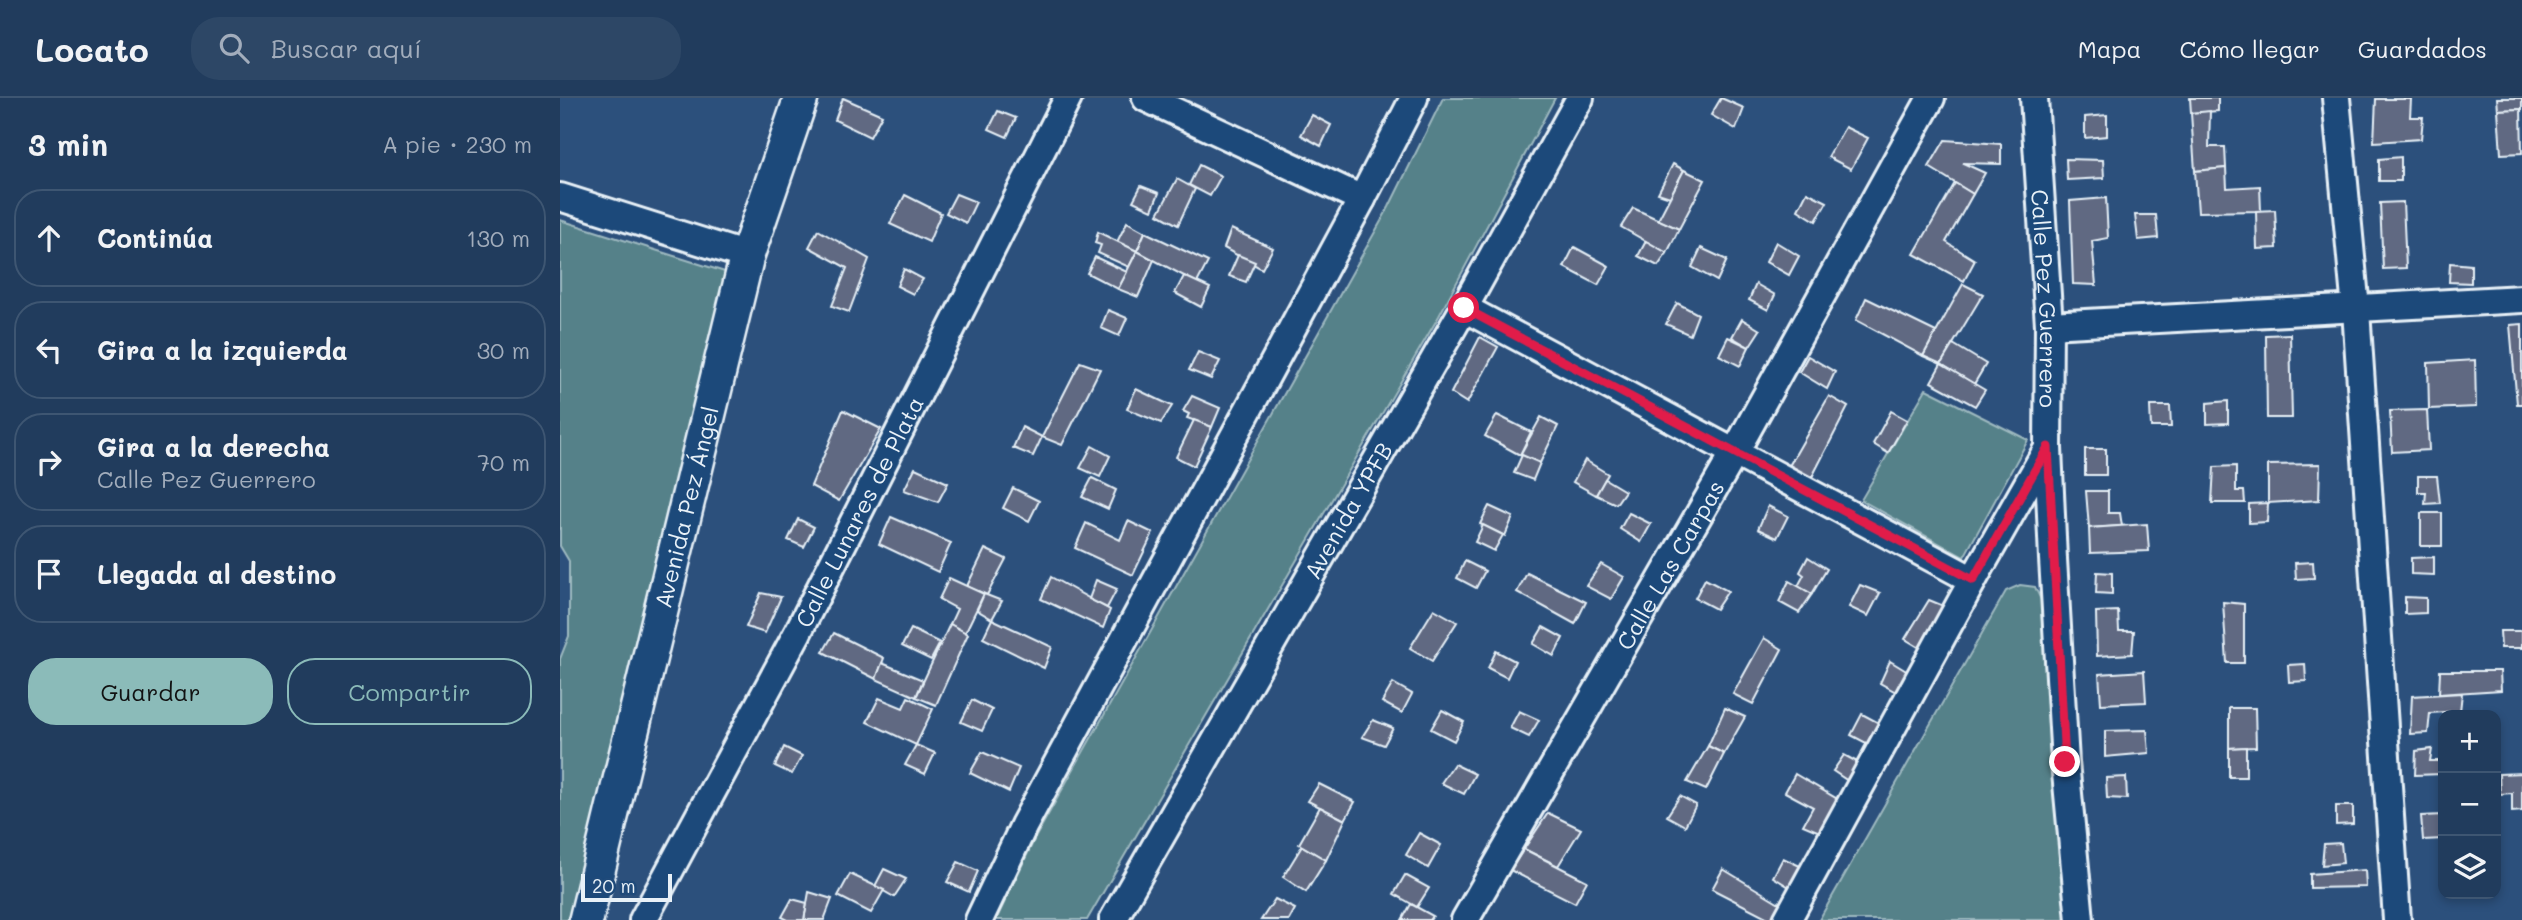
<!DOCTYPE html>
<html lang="es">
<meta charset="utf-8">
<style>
body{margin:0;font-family:Mali,sans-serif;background:#2d4766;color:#f1f3f6}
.controls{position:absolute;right:21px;bottom:21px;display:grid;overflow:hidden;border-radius:14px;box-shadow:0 4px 10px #0003}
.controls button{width:63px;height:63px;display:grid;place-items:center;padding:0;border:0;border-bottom:2px solid #3e5672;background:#213c5d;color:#f1f3f6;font:35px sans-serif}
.scale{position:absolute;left:21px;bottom:18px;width:91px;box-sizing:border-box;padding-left:7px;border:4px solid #e8f1f8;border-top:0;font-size:19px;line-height:24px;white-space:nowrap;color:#e8f1f8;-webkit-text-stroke:5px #1f4a7a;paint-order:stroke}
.stop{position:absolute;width:21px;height:21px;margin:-16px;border:5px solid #e11d48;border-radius:50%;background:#fff}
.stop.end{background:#e11d48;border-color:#fff;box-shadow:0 2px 7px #0008}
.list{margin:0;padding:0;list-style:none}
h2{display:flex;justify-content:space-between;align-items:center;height:91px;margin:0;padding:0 28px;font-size:30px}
h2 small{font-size:23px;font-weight:400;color:#a2adbc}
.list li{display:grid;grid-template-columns:46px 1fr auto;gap:21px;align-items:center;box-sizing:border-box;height:98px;margin:0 14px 14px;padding:0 14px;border:2px solid #3e5672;border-radius:28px}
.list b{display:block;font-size:26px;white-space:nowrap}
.list p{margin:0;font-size:23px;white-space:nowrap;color:#a2adbc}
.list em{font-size:23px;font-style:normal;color:#a2adbc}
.actions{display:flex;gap:14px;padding:21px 28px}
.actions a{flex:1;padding:16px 0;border:2px solid #8bbbb9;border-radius:28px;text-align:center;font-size:24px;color:#8bbbb9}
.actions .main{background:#8bbbb9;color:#111}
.icon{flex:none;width:38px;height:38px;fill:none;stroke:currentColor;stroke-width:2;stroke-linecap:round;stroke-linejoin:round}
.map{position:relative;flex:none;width:1962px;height:822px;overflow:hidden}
header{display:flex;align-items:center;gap:42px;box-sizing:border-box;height:98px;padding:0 35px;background:#213c5d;border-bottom:2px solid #3e5672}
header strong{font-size:33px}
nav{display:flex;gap:38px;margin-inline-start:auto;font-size:24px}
.search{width:490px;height:63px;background:#2d4766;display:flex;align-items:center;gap:18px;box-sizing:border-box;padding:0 24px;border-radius:28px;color:#a2adbc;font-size:26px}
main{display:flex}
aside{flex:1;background:#213c5d}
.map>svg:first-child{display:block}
.green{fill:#558189;stroke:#9eb9c0;stroke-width:2}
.building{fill:#606982;stroke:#e8f1f8;stroke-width:2}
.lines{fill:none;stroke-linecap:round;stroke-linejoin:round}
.minor-casing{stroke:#e8f1f8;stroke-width:32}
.tertiary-casing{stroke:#e8f1f8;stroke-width:38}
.minor{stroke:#1f4a7a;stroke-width:26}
.tertiary{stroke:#1f4a7a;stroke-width:33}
.route{stroke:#e11d48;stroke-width:9}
.labels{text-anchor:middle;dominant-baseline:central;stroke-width:7;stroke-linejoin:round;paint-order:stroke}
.street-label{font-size:23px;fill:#e8f1f8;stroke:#1f4a7a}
</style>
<header>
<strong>Locato</strong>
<div class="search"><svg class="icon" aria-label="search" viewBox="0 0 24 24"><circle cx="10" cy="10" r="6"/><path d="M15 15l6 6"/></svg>Buscar aquí</div>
<nav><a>Mapa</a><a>Cómo llegar</a><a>Guardados</a></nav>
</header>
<main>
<aside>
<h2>3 min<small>A pie · 230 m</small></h2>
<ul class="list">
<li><svg class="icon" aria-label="ahead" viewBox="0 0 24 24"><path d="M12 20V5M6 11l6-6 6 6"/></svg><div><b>Continúa</b></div><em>130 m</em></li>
<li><svg class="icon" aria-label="left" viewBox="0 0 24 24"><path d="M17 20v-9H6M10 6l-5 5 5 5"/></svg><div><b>Gira a la izquierda</b></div><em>30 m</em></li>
<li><svg class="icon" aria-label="right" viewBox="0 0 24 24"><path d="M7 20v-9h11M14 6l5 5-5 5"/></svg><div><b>Gira a la derecha</b><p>Calle Pez Guerrero</p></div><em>70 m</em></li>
<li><svg class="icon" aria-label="arrive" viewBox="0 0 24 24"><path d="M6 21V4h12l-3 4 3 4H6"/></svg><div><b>Llegada al destino</b></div></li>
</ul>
<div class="actions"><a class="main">Guardar</a><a>Compartir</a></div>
</aside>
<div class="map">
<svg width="1962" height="822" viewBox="0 0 1962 822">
<rect width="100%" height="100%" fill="#2c507c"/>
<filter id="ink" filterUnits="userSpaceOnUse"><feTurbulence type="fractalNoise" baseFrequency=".0143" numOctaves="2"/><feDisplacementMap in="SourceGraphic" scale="14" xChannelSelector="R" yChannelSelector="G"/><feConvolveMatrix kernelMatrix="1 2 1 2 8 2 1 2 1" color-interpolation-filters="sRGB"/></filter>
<g filter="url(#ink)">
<g class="green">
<polygon points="883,0 995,0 879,218 527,822 436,822 475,740 829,109"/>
<polygon points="0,122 168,175 10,822 0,822 0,561 9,538 9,463 0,448"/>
<polygon points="1366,291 1468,342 1404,459 1301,402"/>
<polygon points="1460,487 1475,489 1483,506 1506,822 1259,822 1446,493"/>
</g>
<g class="building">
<polygon points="283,0 322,17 310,39 275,22"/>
<polygon points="1161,0 1184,10 1176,31 1151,17"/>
<polygon points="1630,0 1658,0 1658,13 1631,15"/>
<polygon points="1937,0 1962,0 1962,11 1938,12"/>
<polygon points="1816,1 1851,1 1850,19 1863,19 1861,41 1814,44"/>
<polygon points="1961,11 1962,55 1941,56 1938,12"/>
<polygon points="438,13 456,20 447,39 429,31"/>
<polygon points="1650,13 1649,49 1665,49 1666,70 1635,73 1631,15"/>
<polygon points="752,17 771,27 761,48 741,37"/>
<polygon points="1547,17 1547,38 1525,40 1525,19"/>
<polygon points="1285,29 1308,40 1291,71 1268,59"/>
<polygon points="1385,42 1441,46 1441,66 1403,65 1425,75 1413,96 1369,69"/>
<polygon points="1841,59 1841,83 1819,83 1819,61"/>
<polygon points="1506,61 1543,62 1544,80 1507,82"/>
<polygon points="1113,66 1124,72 1110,99 1098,95"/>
<polygon points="639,67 661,78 650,98 629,87"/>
<polygon points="1666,70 1667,90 1700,88 1701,113 1638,114 1635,73"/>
<polygon points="1124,72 1145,82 1119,131 1098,122"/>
<polygon points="617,81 635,91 618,127 598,116"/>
<polygon points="1395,85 1413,96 1386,144 1415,162 1404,183 1354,156"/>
<polygon points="581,88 599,95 592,112 573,103"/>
<polygon points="1247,94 1267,104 1256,123 1238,112"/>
<polygon points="396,96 416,104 406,125 386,115"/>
<polygon points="345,97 381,115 369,144 330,126"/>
<polygon points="1546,100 1548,140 1532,143 1536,187 1513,186 1510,103"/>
<polygon points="1843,104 1846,170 1823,171 1820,105"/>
<polygon points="1073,110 1119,131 1107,155 1061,129"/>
<polygon points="1715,112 1717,150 1697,151 1696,113"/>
<polygon points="1575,117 1596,117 1598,140 1578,142"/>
<polygon points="567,124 585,134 577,153 557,144"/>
<polygon points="671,131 713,150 702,171 664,150"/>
<polygon points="258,132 309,161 289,214 272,208 287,170 249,149"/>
<polygon points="538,134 577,153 569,169 538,155 541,147 535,145"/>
<polygon points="585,134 648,164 637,185 577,153"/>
<polygon points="1086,143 1107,155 1098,168 1078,158"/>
<polygon points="1216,144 1239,158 1229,177 1206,164"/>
<polygon points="1014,149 1049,168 1038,187 1004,169"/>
<polygon points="1141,150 1167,162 1157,183 1132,169"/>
<polygon points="577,153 594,162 578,199 558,191"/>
<polygon points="678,157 695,164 686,184 669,178"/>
<polygon points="535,159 567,174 558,191 527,175"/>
<polygon points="1890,165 1911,167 1911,185 1889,184"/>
<polygon points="344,171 363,181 353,196 337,188"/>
<polygon points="624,178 650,190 641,209 615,195"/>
<polygon points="1196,186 1215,197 1208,212 1189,202"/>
<polygon points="1403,186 1423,196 1381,266 1363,258"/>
<polygon points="1306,200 1376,234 1363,258 1296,222"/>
<polygon points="1117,205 1138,216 1130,237 1106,226"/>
<polygon points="548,212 567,220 559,238 541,230"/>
<polygon points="1182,221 1200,232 1189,249 1172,239"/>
<polygon points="1962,226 1962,306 1957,306 1950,227"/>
<polygon points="1730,236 1732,320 1707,320 1706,237"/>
<polygon points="920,239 938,249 907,305 891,295"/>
<polygon points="1168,239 1189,249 1180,268 1159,257"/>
<polygon points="1393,246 1426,266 1414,286 1381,266"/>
<polygon points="638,254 660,263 651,281 629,272"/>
<polygon points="1248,258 1275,274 1267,291 1239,274"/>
<polygon points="1915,262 1916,309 1869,311 1868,265"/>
<polygon points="520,264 540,271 502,347 482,339"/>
<polygon points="1381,266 1425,292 1415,308 1371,284"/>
<polygon points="576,291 612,308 601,325 567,311"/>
<polygon points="632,298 660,310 652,329 627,320 629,316 623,313"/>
<polygon points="1269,298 1288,309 1251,381 1229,368"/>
<polygon points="1668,303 1668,325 1647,326 1647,305"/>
<polygon points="1590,308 1610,308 1611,329 1591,329"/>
<polygon points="283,312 321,331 279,403 251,388"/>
<polygon points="1867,312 1869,352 1832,354 1830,313"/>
<polygon points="1331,313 1347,322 1328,355 1313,346"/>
<polygon points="937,317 971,334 960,357 925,338"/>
<polygon points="981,319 998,328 980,365 960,357"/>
<polygon points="634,322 652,329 634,368 616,359"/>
<polygon points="462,329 482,339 473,358 453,350"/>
<polygon points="532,348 550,358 540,379 520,370"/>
<rect x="1525" y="351" width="21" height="26"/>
<polygon points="962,357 980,365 973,382 954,375"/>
<polygon points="1025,362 1048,376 1036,397 1013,384"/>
<polygon points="1760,366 1759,402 1708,405 1708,367"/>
<polygon points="1676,368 1676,393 1684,393 1685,405 1652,405 1654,369"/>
<polygon points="355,370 388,385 378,404 344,392"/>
<polygon points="1858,378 1877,378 1880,405 1865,406 1866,394 1858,394"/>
<polygon points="532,380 556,392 548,411 522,399"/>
<polygon points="1045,381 1065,393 1056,406 1036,397"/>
<polygon points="453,390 479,403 469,423 443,410"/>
<polygon points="1526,393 1548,393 1548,415 1560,415 1562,428 1529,430"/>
<polygon points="1708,405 1707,424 1689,425 1689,406"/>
<polygon points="929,408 953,419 945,438 920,426"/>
<polygon points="1208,408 1228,418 1217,440 1198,431"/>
<polygon points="1069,415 1091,426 1081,444 1060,431"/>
<rect x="1861" y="415" width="21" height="33"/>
<polygon points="331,419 391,445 378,474 319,446"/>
<polygon points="238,421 254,429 244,449 228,442"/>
<polygon points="568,423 593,435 573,477 515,450 526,425 560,442"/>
<polygon points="1587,426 1589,453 1530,455 1529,430"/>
<polygon points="923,427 943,437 934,453 915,444"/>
<polygon points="425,451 446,461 427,497 407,488"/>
<polygon points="1248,459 1267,471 1252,496 1238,488 1244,477 1240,474"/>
<polygon points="1874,459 1874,477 1851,476 1851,460"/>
<polygon points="905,463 925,473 916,490 897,480"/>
<polygon points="1753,464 1754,480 1736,481 1735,465"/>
<polygon points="1041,466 1064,479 1051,501 1026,488"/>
<polygon points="1537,474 1552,475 1552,496 1536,495"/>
<polygon points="967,475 1026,504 1015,526 957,494"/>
<polygon points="491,479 550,512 543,530 481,501"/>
<polygon points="389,480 424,496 405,535 390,526 397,511 379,501"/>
<polygon points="1145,481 1168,493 1156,511 1135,500"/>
<polygon points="536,482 557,491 547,510 529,501"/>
<polygon points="1229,483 1252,496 1239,515 1219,504"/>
<polygon points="1300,487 1320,495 1308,518 1289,509"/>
<polygon points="201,495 221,499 205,535 186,529"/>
<polygon points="424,496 442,503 432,521 417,512"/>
<polygon points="1845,499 1866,500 1866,515 1845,516"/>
<polygon points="1369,502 1386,509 1362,551 1345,541"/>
<polygon points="1663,504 1684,506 1684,565 1667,565"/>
<polygon points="874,511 897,524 872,563 850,550"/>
<polygon points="1558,513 1559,533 1574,533 1572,556 1537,558 1536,514"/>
<polygon points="432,521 492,549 484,570 423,540"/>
<polygon points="390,526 408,536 376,607 356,599"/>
<polygon points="983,529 1003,540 994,558 973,546"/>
<polygon points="351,531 380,545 371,562 342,548"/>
<polygon points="1940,533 1962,533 1962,550 1941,550"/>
<polygon points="274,535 324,560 316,581 263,554"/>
<polygon points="1204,540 1222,551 1193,606 1173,596"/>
<polygon points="936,553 955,563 947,580 928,570"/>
<polygon points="1330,563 1348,574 1336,594 1320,585"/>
<polygon points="322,565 363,582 356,599 316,581"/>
<polygon points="1745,566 1746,583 1729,584 1728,567"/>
<polygon points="1584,573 1586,604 1541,606 1539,576"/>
<polygon points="1880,573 1940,573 1941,592 1879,596"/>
<polygon points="833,585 852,596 842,615 822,604"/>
<polygon points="1902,595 1900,613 1870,615 1868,635 1850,636 1852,598"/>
<polygon points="348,599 373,611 356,647 307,624 319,600 343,610"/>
<polygon points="412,602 432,612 422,633 401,624"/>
<polygon points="1165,610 1185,619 1164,656 1148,648"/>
<polygon points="1669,610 1695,610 1696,649 1669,650"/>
<polygon points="882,612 904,624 894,643 871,631"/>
<polygon points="959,613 979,622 969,639 950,630"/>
<polygon points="1302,616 1321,626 1308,646 1291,637"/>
<polygon points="813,622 833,630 824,647 802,639"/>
<polygon points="1587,632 1589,655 1545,659 1545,633"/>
<polygon points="356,647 375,655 365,676 345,667"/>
<polygon points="1148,648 1164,656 1146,692 1127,684"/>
<polygon points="224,649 242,658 232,676 215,668"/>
<polygon points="1686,649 1686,679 1669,679 1669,650"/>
<polygon points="1872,651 1870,663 1883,663 1883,676 1855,677 1856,653"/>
<polygon points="422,654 459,670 449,694 410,675"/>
<polygon points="1284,657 1299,665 1288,683 1273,673"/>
<polygon points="894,666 915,676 904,696 881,685"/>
<polygon points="1962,675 1962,713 1952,714 1952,695 1940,696 1939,676"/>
<polygon points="1235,676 1279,702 1262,735 1243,727 1253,709 1225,694"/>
<polygon points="1566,679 1567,701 1547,700 1546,680"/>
<polygon points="759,686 795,704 785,722 748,703"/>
<polygon points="1120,698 1136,707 1125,728 1107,718"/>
<polygon points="1776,708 1793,708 1793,726 1776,727"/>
<polygon points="760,709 785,722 766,762 739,746"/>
<polygon points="988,715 1021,731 998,768 964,751"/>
<polygon points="1883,717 1883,741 1863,742 1861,718"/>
<polygon points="859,735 881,747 868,770 846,757"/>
<polygon points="1781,745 1783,765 1762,767 1764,746"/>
<polygon points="742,748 766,762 746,794 723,779"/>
<polygon points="964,751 1027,783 1015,805 950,772"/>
<polygon points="1223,760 1242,769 1231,790 1213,779"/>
<polygon points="398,764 418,773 409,794 387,784"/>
<polygon points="324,771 346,781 334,799 315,788"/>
<polygon points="1163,771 1221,806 1212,822 1152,791"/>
<polygon points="1805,772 1806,789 1750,790 1750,776"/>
<polygon points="290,776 324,792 311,815 278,798"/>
<polygon points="845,777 869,790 857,809 834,796"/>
<polygon points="249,794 272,801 264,822 244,822"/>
<polygon points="232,801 247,805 244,822 228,822 222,819"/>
<polygon points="715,801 735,811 729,822 701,822"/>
<polygon points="851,806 873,818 870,822 842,822"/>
</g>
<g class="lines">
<defs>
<g id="minor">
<polyline points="586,0 802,101"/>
<path id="s1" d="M 1474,0 L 1489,227 L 1488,350 L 1493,461 L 1505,664 L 1520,822"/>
<polyline points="1776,0 1796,212 1837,822"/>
<polyline points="0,99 187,158"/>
<polyline points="904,210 1413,482"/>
<polyline points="1489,227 1962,201"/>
<path id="s2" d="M 83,822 L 238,534 L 508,0"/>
<polyline points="419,822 464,727 802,101 854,0"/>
<path id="s3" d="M 553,822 L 904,210 L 1020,0"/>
<path id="s4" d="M 905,822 L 1175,354 L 1371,0"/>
<polyline points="1227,822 1413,482 1488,350"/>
</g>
<g id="tertiary">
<path id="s5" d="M 26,822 L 187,158 L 241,0"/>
</g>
</defs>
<use href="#minor" class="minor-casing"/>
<use href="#tertiary" class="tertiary-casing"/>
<use href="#minor" class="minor"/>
<use href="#tertiary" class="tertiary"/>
</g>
</g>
<g class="lines" filter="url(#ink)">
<polyline class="route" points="904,210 1413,482 1488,349 1505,664"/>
</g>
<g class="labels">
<g class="street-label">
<text stroke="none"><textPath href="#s1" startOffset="201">Calle Pez Guerrero</textPath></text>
<text stroke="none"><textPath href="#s5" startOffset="425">Avenida Pez Ángel</textPath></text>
<text stroke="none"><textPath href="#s3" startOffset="472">Avenida YPFB</textPath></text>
<text stroke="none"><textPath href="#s2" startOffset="462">Calle Lunares de Plata</textPath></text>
<text stroke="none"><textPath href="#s4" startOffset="410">Calle Las Carpas</textPath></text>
</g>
</g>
</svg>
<div class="controls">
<button>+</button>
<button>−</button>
<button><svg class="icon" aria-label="layers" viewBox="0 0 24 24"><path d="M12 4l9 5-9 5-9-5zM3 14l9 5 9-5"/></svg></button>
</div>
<div class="scale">20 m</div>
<div class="stop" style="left:904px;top:210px"></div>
<div class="stop end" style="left:1505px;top:664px"></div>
</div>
</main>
